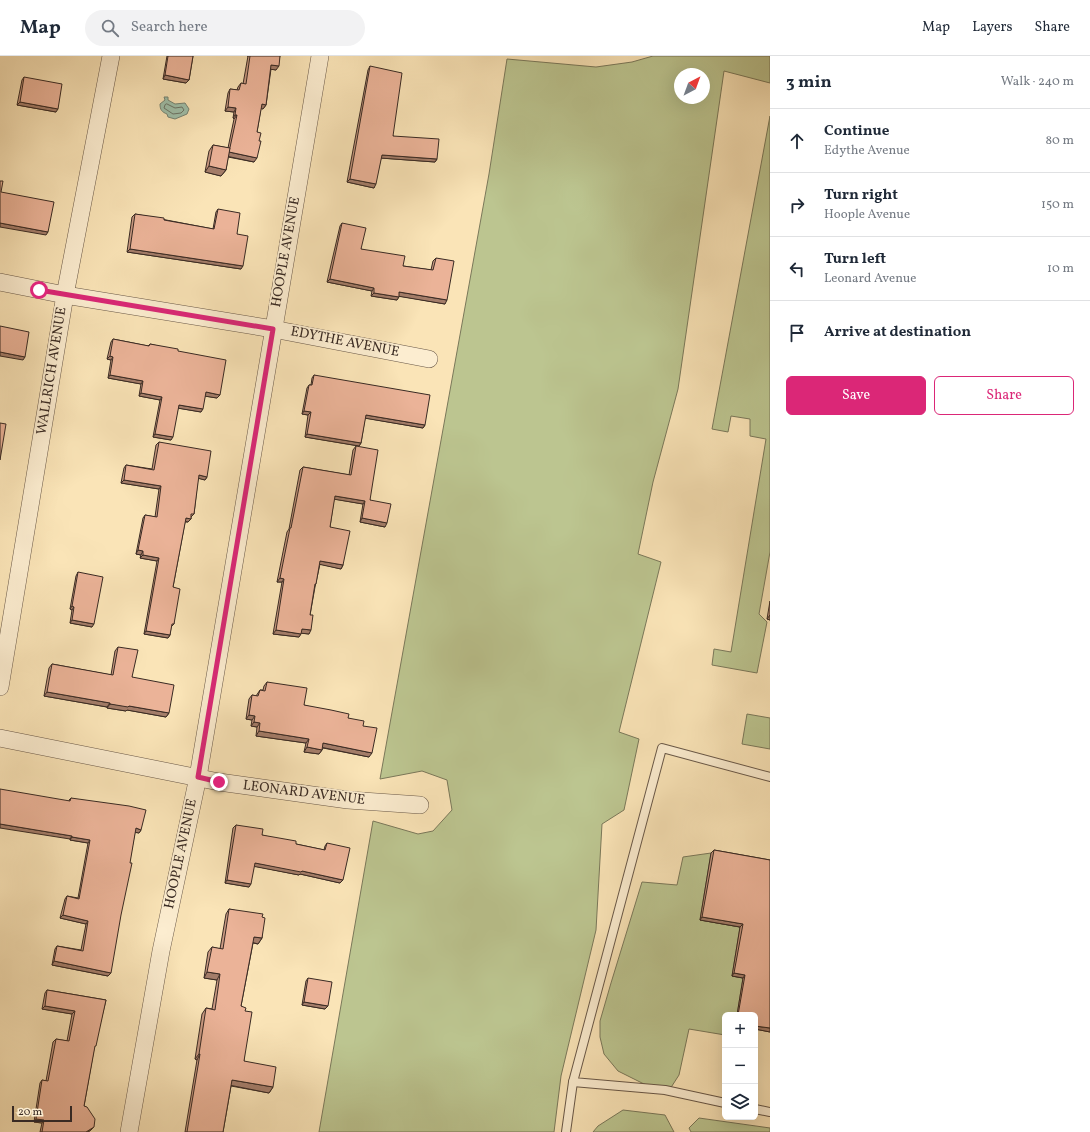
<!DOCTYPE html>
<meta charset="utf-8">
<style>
body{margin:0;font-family:Vollkorn,serif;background:#f2f2f3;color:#1f2937}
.controls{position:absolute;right:12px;bottom:12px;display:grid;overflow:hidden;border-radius:6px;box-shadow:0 4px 16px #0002}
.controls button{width:36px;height:36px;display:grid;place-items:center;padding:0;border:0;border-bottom:1px solid #e0e1e3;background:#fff;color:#1f2937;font:20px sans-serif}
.compass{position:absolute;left:674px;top:12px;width:36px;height:36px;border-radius:50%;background:#fff;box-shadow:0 4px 16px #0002;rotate:41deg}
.scale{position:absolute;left:12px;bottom:10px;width:60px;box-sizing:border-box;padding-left:4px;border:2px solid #392a23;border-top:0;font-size:11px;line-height:14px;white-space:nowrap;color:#392a23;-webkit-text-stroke:3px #fcedd0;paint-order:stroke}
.stop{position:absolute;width:12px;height:12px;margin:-9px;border:3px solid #db2777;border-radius:50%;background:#fff}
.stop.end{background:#db2777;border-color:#fff;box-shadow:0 1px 4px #0008}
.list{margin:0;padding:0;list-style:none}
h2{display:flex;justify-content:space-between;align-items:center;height:52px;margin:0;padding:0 16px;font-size:17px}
h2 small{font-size:13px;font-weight:400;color:#747a83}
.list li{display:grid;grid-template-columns:26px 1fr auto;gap:12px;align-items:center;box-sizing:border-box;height:64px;padding:0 16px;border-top:1px solid #e0e1e3}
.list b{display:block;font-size:15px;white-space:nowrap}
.list p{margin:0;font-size:13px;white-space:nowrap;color:#747a83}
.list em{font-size:13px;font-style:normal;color:#747a83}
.actions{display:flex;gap:8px;padding:12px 16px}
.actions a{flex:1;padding:9px 0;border:1px solid #db2777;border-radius:6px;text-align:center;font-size:14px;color:#db2777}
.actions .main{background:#db2777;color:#fff}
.icon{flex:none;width:22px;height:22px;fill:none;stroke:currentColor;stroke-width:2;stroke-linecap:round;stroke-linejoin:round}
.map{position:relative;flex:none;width:770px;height:1076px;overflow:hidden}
header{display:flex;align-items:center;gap:24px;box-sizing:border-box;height:56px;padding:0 20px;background:#fff;border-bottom:1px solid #e0e1e3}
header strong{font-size:19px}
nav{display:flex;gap:22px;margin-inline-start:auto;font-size:14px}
.search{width:280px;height:36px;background:#f2f2f3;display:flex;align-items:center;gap:10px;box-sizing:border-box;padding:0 14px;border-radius:22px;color:#747a83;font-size:15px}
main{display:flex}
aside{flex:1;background:#fff}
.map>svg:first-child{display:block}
.green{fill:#bcc590;stroke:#7a785a;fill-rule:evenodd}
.water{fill:#9fbfa9;stroke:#768373}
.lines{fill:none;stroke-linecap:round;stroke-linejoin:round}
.shore{stroke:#6c7466;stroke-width:1}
.service-casing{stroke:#695848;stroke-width:10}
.minor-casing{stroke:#695848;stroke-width:18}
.service{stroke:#fcedd0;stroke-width:8}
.minor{stroke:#fcedd0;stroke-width:17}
.wall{fill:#ca9a83;stroke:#392a23}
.shaded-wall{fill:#a47d6a;stroke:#392a23}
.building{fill:#ebb398;stroke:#392a23}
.route{stroke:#db2777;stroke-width:5}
.labels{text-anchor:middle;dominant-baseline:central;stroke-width:3.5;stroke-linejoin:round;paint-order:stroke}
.street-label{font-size:14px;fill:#392a23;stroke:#fcedd0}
</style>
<header>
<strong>Map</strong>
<div class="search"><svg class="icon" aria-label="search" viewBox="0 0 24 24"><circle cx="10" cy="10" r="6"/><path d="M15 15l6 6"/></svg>Search here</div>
<nav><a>Map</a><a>Layers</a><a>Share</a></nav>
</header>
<main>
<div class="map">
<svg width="770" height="1076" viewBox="0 0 770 1076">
<rect width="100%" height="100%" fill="#fae4b7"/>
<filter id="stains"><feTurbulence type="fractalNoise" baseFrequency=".005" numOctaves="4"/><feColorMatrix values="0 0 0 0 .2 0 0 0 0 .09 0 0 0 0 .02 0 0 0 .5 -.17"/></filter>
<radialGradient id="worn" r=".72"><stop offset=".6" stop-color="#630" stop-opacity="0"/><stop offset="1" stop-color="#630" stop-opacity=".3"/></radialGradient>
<g class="green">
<path d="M 653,0 L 770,0 L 770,27 L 724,15 L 678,333 L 653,426 L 638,498 L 661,506 L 619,676 L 639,683 L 624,754 L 602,768 L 596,874 L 561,1020 L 554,1076 L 319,1076 L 373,765 L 418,778 L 433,775 L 452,754 L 447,724 L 422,715 L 380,723 L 489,118 L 507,3 L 596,11 L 632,6 ZM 680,18 L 704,18 L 704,42 L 680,42 Z"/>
<polygon points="770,60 770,496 759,558 767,566 757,617 712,609 714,593 731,596 766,383 750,380 750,363 731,360 728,376 712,373"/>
<polygon points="747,658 770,662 770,693 742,688"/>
<polygon points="711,797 700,864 740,871 732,920 743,922 737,959 725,959 725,979 689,973 679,1019 670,1033 646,1029 618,1015 604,998 600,981 600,965 611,927 642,826 677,829 683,801"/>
<polygon points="623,1054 665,1059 674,1076 593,1076 598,1070"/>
<polygon points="699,1062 770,1072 770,1076 691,1076 689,1072"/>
</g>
<path class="water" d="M 164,41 L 168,41 L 168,44 L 175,48 L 185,47 L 189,53 L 187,58 L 175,63 L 168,61 L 167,58 C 162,56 160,54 160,48 L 165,44 Z"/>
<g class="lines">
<polygon class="shore" points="167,48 175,52 182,51 184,54 181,57 173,58 164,52 165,49"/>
<defs>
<g id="service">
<polyline points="725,1047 665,1034 573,1026 662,692 770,721"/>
<polyline points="755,1053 770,1056"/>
<polyline points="566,1076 573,1026"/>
</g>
<g id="minor">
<polyline points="0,226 65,239 273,273 429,303"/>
<polyline points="0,631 65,239 111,0"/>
<polyline points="0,682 219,726 348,744 420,749"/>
<polyline points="129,1076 161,895 198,721 320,0"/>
</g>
</defs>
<use href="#service" class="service-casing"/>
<use href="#minor" class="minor-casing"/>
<use href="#service" class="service"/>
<use href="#minor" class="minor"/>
</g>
<g class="wall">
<polygon points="167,0 193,0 189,24 186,27 163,23"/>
<polygon points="247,0 280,0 276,14 271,13 266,49 263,53 261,52 257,76 254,106 228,101 226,114 221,120 205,116 209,95 213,89 228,92 234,63 233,62 234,56 225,55 228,37 230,33 237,34 238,31 241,27 243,28 248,0"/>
<polygon points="370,10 393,80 437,103 435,106 381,102 374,132 347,126 368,14"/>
<polygon points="24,21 56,56 17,49 22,24"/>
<polygon points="218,153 237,178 241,213 127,196 132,161 135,158 213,173 216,156"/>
<polygon points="342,167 361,193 403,210 431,214 433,205 436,202 445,248 399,240 397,244 371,240 372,235 327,226 340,170"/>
<polygon points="113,283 148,290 150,288 178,295 220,339 217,342 205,340 201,356 178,352 171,384 153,381 160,344 139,340 141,328 108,322 111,304 107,303 111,286"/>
<polygon points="314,319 425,369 423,372 365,362 361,387 359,390 305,381 308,359 302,358 307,332 309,329 311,329 312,322"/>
<polygon points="159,386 207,421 205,424 198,422 194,458 191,461 191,463 188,466 185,466 173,531 174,568 171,571 170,579 168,582 144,578 157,505 140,502 141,499 136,498 143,462 145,459 155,461 159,433 121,427 124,412 126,409 152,413 156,389"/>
<polygon points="356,390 370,444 385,471 360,466 363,448 334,443 330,471 343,509 341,513 320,508 315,531 310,559 309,578 301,577 299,581 273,578 282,526 277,526 287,476 289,473 300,414 303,411 349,419 353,394"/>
<polygon points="78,516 92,571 70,567 72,554 70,553 76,520"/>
<polygon points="770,545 770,564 767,563"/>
<polygon points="118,591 132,621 169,657 166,661 127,654 126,655 107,652 107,651 44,640 49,612 52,608 111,619 115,595"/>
<polygon points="267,626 304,649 348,662 363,670 369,701 323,692 322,694 319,698 304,696 306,687 256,680 257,671 251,670 252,664 246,663 249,643 252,639 256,640 260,634 263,634 264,630"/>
<polygon points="71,742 141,774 139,777 135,776 108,920 52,909 55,893 57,890 81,894 86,868 60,862 65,843 67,840 78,842 88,787 70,784 69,744"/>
<polygon points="236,769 262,779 296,788 324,794 325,790 327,787 340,827 300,818 299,819 254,810 249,831 225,827 233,772"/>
<polygon points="714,794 770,804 770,976 755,973 755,959 737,959 743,922 732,920 740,871 700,864 711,797"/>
<polygon points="229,853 262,861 262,882 258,888 253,887 241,950 245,955 244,1005 273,1031 269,1037 231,1030 223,1076 185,1076 197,1004 195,1003 202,958 206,952 212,953 217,924 204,922 208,896 212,891 220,893 226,858"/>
<polygon points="308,922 325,953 302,949 306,925"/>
<polygon points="47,934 106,944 94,993 84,1050 91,1074 88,1076 40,1076 42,1067 34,1066 40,1027 42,1024 46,1025 53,986 56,983 67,985 72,958 42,953 45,937"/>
</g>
<g class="shaded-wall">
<polygon points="271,9 279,10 276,14 269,13"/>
<polygon points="165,19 189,24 186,27 163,23"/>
<polygon points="20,46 58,53 56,56 17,49"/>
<polygon points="262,48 266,49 263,53 259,52"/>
<polygon points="228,51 236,52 234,56 225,55"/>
<polygon points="235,59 237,59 234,63 233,62"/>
<polygon points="229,96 257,102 254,106 226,100"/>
<polygon points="382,99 437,103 435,106 380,102"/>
<polygon points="209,110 226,114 221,120 205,116"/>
<polygon points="350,123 376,128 374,132 347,126"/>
<polygon points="0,167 48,176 46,179 0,171"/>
<polygon points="130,193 243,210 241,213 127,196"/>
<polygon points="330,223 374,232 372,235 327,226"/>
<polygon points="399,236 447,244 445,248 397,240"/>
<polygon points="374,237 399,241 397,244 371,240"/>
<polygon points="0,296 25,301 23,304 0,300"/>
<polygon points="110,300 113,301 111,304 107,303"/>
<polygon points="110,319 143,325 141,328 108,322"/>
<polygon points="206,336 220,339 217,342 204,340"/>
<polygon points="141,337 162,341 160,344 139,340"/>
<polygon points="179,349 203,353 201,356 177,352"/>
<polygon points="304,355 311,356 308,359 302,358"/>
<polygon points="366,359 425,369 423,372 364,362"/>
<polygon points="155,378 173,381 171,384 153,381"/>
<polygon points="307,378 361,387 359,390 305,381"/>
<polygon points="199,419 207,421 205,424 197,422"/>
<polygon points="124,424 161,430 159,433 121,427"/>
<polygon points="335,440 365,445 363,448 333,443"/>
<polygon points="186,462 191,463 188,466 184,465"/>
<polygon points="362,462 387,467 385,471 360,466"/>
<polygon points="138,494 143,495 141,499 136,498"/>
<polygon points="143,499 159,502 157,505 140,502"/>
<polygon points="320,505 343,509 341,513 318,508"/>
<polygon points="280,522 284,523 282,526 277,526"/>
<polygon points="72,550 74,551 72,554 70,553"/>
<polygon points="770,559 770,564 767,563"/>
<polygon points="72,564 94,568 92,571 70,567"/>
<polygon points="302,573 311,574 309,578 299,577"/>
<polygon points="276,574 301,578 299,581 273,578"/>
<polygon points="146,575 170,579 168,582 144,578"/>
<polygon points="47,636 110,647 107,651 44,640"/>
<polygon points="110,648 129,650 169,657 166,661 127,654 126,655 107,652"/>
<polygon points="249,659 255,660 252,664 246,663"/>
<polygon points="254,666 260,667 257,671 251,670"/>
<polygon points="259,675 309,683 306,687 256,680"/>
<polygon points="323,687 372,697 369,701 320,691"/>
<polygon points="307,691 322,694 319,698 304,696"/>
<polygon points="0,768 72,780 70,783 0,772"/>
<polygon points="136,772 141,774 139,777 133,776"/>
<polygon points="72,781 90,784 88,787 70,784"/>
<polygon points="255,807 302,815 343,824 340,827 300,818 299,819 252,810"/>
<polygon points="227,824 251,828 249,831 225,827"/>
<polygon points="63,859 88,865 86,868 60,862"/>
<polygon points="702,861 743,868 740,871 700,864"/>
<polygon points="254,881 262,882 258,888 251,886"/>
<polygon points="54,905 111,917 108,920 52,909"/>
<polygon points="207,916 220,918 217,924 204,922"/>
<polygon points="734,917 745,919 743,922 732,920"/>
<polygon points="304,946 328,950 325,953 302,949"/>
<polygon points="45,950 75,955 72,958 42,953"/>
<polygon points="755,970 770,972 770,976 755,973"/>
<polygon points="199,998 200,998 197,1004 195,1003"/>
<polygon points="232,1024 273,1031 269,1037 229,1029"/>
<polygon points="36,1063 44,1064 42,1067 34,1066"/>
<polygon points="94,1071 91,1074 88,1076 86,1076"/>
</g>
<g class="building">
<polygon points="168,0 193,0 189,24 165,19"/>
<polygon points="250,0 280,0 279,10 271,9 266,49 262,48 257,76 261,77 259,85 261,85 257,102 229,96 237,59 235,59 236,52 228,51 230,33 239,34 241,27 246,28"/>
<polygon points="370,10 402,17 393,80 439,83 437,103 382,99 376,128 350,123"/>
<polygon points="24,21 62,28 58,53 20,46"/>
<polygon points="213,89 230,92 226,114 209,110"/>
<polygon points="0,125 3,125 1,136 54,146 48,176 0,167"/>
<polygon points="218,153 240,157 237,178 248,180 243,210 130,193 135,158 164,162 164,164 214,173"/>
<polygon points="342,167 366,172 361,193 405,200 403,210 433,214 436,202 454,205 447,244 399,236 399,241 374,237 374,232 330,223"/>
<polygon points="0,270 29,276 25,301 0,296"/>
<polygon points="113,283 149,290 150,288 178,293 178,295 226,304 220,339 206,336 203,353 179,349 173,381 155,378 162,341 141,337 143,325 110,319 113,301 110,300"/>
<polygon points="314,319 430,339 425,369 366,359 361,387 307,378 311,356 304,355 309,329 312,329"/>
<polygon points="0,367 6,368 0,404"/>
<polygon points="159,386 211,395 207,421 199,419 194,458 191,458 191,463 186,462 173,531 180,533 174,568 172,568 170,579 146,575 159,502 143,499 143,495 138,494 145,459 157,461 161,430 124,424 126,409 154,414"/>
<polygon points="356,390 378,394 370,444 391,448 387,467 362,462 365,445 335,440 330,471 350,475 343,509 320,505 316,528 315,528 310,559 313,559 311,574 302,573 301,578 276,574 284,523 280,522 290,472 291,472 303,411 351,419"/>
<polygon points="78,516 103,521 94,568 72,564 74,551 72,550"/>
<polygon points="118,591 138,594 132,621 174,629 169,657 129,650 128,651 110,648 110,647 47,636 52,608 113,619"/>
<polygon points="267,626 307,632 304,649 331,654 349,658 348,662 364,665 363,670 377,672 372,697 323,687 322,694 307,691 309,683 259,675 260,667 254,666 255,660 249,659 252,639 258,640 260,634 265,635"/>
<polygon points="0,733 70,745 71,742 129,750 146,754 141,774 136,772 130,807 132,807 121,859 111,917 54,905 57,890 83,895 88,865 63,859 67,840 79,843 90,784 72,781 72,780 0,768"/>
<polygon points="236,769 263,773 262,779 296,785 296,788 325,794 327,787 350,792 343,824 302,815 301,816 255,807 251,828 227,824"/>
<polygon points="714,794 770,804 770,972 755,970 755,959 738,959 745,919 734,917 743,868 702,861"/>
<polygon points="229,853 263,858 262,861 265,862 262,882 254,881 241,950 246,952 245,955 252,956 244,1005 276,1011 273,1031 232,1024 223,1076 187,1076 200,998 199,998 206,952 215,954 220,918 207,916 212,891 223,893"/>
<polygon points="308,922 332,926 328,950 304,946"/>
<polygon points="47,934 106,944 96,990 95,990 84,1050 87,1051 95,1063 94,1071 86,1076 42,1076 44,1064 36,1063 42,1024 48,1025 56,983 69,985 75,955 45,950"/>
</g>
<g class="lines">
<polyline class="route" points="39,234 273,273 198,721 219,726"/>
</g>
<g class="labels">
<g class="street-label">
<text transform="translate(286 196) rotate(-80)">HOOPLE AVENUE</text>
<text transform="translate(345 286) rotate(11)">EDYTHE AVENUE</text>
<text transform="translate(52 315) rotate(-81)">WALLRICH AVENUE</text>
<text transform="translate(304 737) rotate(7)">LEONARD AVENUE</text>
<text transform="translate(181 798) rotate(-78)">HOOPLE AVENUE</text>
</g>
</g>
<rect width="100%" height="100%" filter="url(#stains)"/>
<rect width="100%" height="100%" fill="url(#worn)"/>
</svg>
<div class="controls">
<button>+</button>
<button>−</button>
<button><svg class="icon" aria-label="layers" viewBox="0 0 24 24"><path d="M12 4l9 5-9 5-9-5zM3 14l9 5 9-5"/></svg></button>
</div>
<svg class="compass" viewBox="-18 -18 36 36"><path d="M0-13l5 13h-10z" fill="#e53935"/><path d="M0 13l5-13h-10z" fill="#747a83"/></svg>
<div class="scale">20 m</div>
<div class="stop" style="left:39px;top:234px"></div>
<div class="stop end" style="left:219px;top:726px"></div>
</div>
<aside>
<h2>3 min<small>Walk · 240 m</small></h2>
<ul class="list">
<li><svg class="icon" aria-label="ahead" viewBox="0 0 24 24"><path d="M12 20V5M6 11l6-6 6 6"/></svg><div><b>Continue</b><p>Edythe Avenue</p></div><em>80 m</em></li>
<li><svg class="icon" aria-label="right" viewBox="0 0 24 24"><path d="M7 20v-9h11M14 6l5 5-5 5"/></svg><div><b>Turn right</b><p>Hoople Avenue</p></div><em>150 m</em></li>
<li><svg class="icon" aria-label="left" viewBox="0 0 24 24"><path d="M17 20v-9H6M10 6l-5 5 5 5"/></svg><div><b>Turn left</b><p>Leonard Avenue</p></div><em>10 m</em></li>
<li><svg class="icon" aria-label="arrive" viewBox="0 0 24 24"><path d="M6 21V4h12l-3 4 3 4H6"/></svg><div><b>Arrive at destination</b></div></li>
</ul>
<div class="actions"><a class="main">Save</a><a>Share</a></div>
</aside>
</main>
